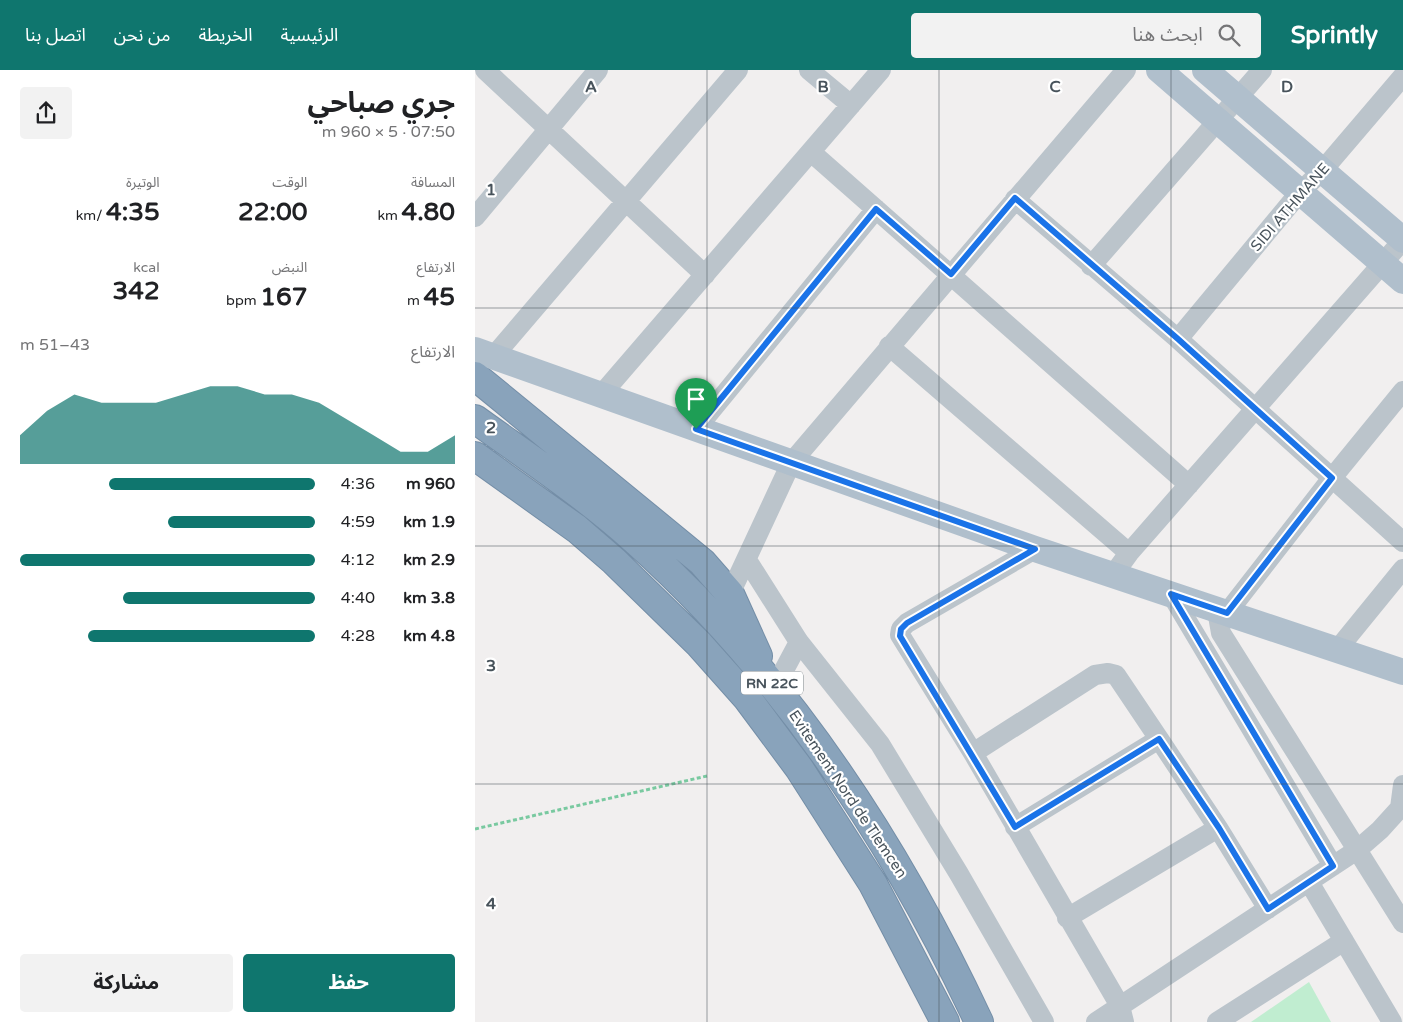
<!DOCTYPE html>
<html lang="ar">
<meta charset="utf-8">
<style>
body{margin:0;font-family:"Varela Round","Noto Sans Arabic",sans-serif;background:#f2f2f2;color:#202124;direction:rtl;height:100vh;display:flex;flex-direction:column;font-size:19px;white-space:nowrap}
*{box-sizing:border-box;margin:0}
p{font-size:16px;color:#757577}
.icon{flex:none;width:28px;height:28px;fill:none;stroke:currentColor;stroke-width:2;stroke-linecap:round;stroke-linejoin:round}
.map{position:relative;flex:1;overflow:hidden;direction:ltr}
.panel{display:flex;flex-direction:column;background:#fff;width:475px}
.panel>*{flex:none}
.pin{position:absolute;display:grid;place-items:center;width:42px;height:42px;color:#fff;margin:-51px -21px;border-radius:50% 50% 50% 0;rotate:-45deg;box-shadow:0 0 5px #0007}
.pin .icon{rotate:45deg}
.round{display:grid;place-items:center;flex:none;width:52px;height:52px;border-radius:5px;background:#f2f2f2}
.head{display:flex;align-items:center;justify-content:space-between;height:85px;padding:0 20px}
h1{font-size:28px;font-weight:700;line-height:38px}
.figures{display:grid;grid-template-columns:repeat(3,1fr);gap:8px;height:85px;padding:5px 20px}
.figures div{display:grid;align-content:center}
.figures b{font-size:25px;font-weight:700}
.figures small{font-size:14px;font-weight:400}
.figures p{font-size:14px}
.chart{height:140px;padding:10px 20px}
.chart p{display:flex;justify-content:space-between}
.chart svg{width:100%;height:90px;margin-top:5px;fill:#0f766e;opacity:.7}
.cta{display:flex;gap:10px;margin-top:auto;padding:10px 20px}
.cta a{flex:1;height:58px;border-radius:5px;background:#0f766e;color:#fff;font-size:20px;font-weight:700;line-height:58px;text-align:center}
.cta a+a{background:#f2f2f2;color:#202124}
ul{padding:0 20px;list-style:none;font-size:16px}
li{display:grid;grid-template-columns:80px 60px 1fr;align-items:center;height:38px}
li i{height:12px;border-radius:6px;background:#0f766e}
header{display:flex;align-items:center;gap:30px;box-sizing:border-box;height:70px;padding:0 25px;background:#0f766e;color:#fff}
header strong{font-size:24px}
nav{display:flex;gap:28px;margin-inline-start:auto;font-size:18px}
.search{width:350px;height:45px;background:#f2f2f2;display:flex;align-items:center;gap:12px;box-sizing:border-box;padding:0 18px;border-radius:5px;color:#757577;font-size:19px}
main{display:flex;flex:1;min-height:0}
.map>svg:first-child{display:block}
</style>
<header>
<strong>Sprintly</strong>
<div class="search"><svg class="icon" aria-label="search" viewBox="0 0 24 24"><circle cx="10" cy="10" r="6"/><path d="M15 15l6 6"/></svg>ابحث هنا</div>
<nav><a>الرئيسية</a><a>الخريطة</a><a>من نحن</a><a>اتصل بنا</a></nav>
</header>
<main>
<div class="map">
<svg width="928" height="952" viewBox="0 0 928 952">
<rect width="100%" height="100%" fill="#f1efef"/>
<path fill="#c0edd0" d="M834,912L856,952H776Z"/>
<g fill="none" stroke-linecap="round" stroke-linejoin="round">
<g stroke="#748ea7" stroke-width="30">
<path id="highway" d="M0,306L227,492L255,524L283,586
M0,349C54,388 110,425 160,470C308,602 420,772 504,952
M0,386L102,459L139,491L224,574L272,628L324,698L398,814L470,952"/>
</g>
<path stroke="#79c9a0" stroke-width="3" stroke-dasharray="4 2.5" stroke-linecap="butt" d="M0,759L232,706"/>
<path stroke="#bbc4cb" stroke-width="20" d="M10,0L230,205
M334,0L376,35
M336,82L714,415
M540,129L703,269L928,472
M0,147L123,0
M616,196L787,0
M703,269L825,122L847,101L928,6
M414,276L654,483
M18,287L263,0
M126,325L406,0
M221,359L401,139
M560,479L432,553L426,559L425,565L498,683L645,936L649,952
M272,490L324,572L405,674L484,804L569,952
M638,505L654,483L928,170
M255,524L316,393L651,0
M696,524L858,796
M742,540L746,563L928,853
M752,543L857,408L928,321
M862,580L928,499
M300,617L324,572
M684,669L743,758L793,839
M498,683L620,605L633,603L641,605L684,669L540,757
M834,812L917,952
M592,848L743,758
M621,952L882,780L905,760L925,738L928,715
M742,952L869,871"/>
<path stroke="#b0bfcc" stroke-width="26" d="M684,0L928,211
M730,0L928,170
M0,280L560,479L928,602"/>
<use href="#highway" stroke="#89a3bb" stroke-width="28"/>
</g>
<g fill="none" stroke-linecap="round" stroke-linejoin="round">
<g stroke="#fff" stroke-width="10">
<path id="route" d="M540,128L703,269L857,408L752,543L696,524L858,796L793,839L744,758L684,669L540,757L425,566L426,559L432,553L560,479L221,359L401,139L476,204Z"/>
</g>
<use href="#route" stroke="#1a73e8" stroke-width="6"/>
</g>
<path fill="none" stroke="#48535b" stroke-width="1" stroke-opacity="0.55" d="M232,0V952M464,0V952M696,0V952M0,238H928M0,476H928M0,714H928"/>
<g text-anchor="middle" stroke-width="4.5" stroke-linejoin="round" paint-order="stroke">
<rect fill="#fff" stroke="#7f878c" stroke-width="1" x="266" y="601.5" width="62" height="23" rx="4"/>
<g font-size="14" font-weight="bold" fill="#48535b">
<text x="297" y="618">RN 22C</text>
</g>
<g font-size="15" fill="#48535b" stroke="#fff">
<text transform="translate(815 137) rotate(-49)" y="5">SIDI ATHMANE</text>
<text transform="translate(373 724) rotate(56)" y="5">Evitement Nord de Tlemcen</text>
</g>
</g>
<g font-size="16" text-anchor="middle" font-weight="bold" fill="#48535b" stroke="#fff" stroke-width="4.5" stroke-linejoin="round" paint-order="stroke">
<text x="116" y="22">A</text>
<text x="348" y="22">B</text>
<text x="580" y="22">C</text>
<text x="812" y="22">D</text>
<text x="16" y="125">1</text>
<text x="16" y="363">2</text>
<text x="16" y="601">3</text>
<text x="16" y="839">4</text>
</g>
</svg>
<div class="pin" style="left:221px;top:359px;background:#1e9e55"><svg class="icon" aria-label="arrive" viewBox="0 0 24 24"><path d="M6 21V4h12l-3 4 3 4H6"/></svg></div>
</div>
<section class="panel">
<div class="head"><div><h1>جري صباحي</h1><p>07:50 · 5 × 960 m</p></div><a class="round"><svg class="icon" aria-label="share" viewBox="0 0 24 24"><path d="M12 15V3M7 8l5-5 5 5M5 13v7h14v-7"/></svg></a></div>
<div class="figures">
<div><p>المسافة</p><b>4.80<small> km</small></b></div>
<div><p>الوقت</p><b>22:00</b></div>
<div><p>الوتيرة</p><b>4:35<small> /km</small></b></div>
</div>
<div class="figures">
<div><p>الارتفاع</p><b>45<small> m</small></b></div>
<div><p>النبض</p><b>167<small> bpm</small></b></div>
<div><p>kcal</p><b>342</b></div>
</div>
<div class="chart"><p><span>الارتفاع</span>43–51 m</p>
<svg viewBox="0 0 160 44" preserveAspectRatio="none"><path d="M0 44V30L10 18L20 10L30 14L40 14L50 14L60 10L70 6L80 6L90 10L100 10L110 14L120 22L130 30L140 38L150 38L160 30V44z"/></svg>
</div>
<ul>
<li><b>960 m</b>4:36<i style="width:70%"></i></li>
<li><b>1.9 km</b>4:59<i style="width:50%"></i></li>
<li><b>2.9 km</b>4:12<i style="width:100%"></i></li>
<li><b>3.8 km</b>4:40<i style="width:65%"></i></li>
<li><b>4.8 km</b>4:28<i style="width:77%"></i></li>
</ul>
<div class="cta"><a>حفظ</a><a>مشاركة</a></div>
</section>
</main>
